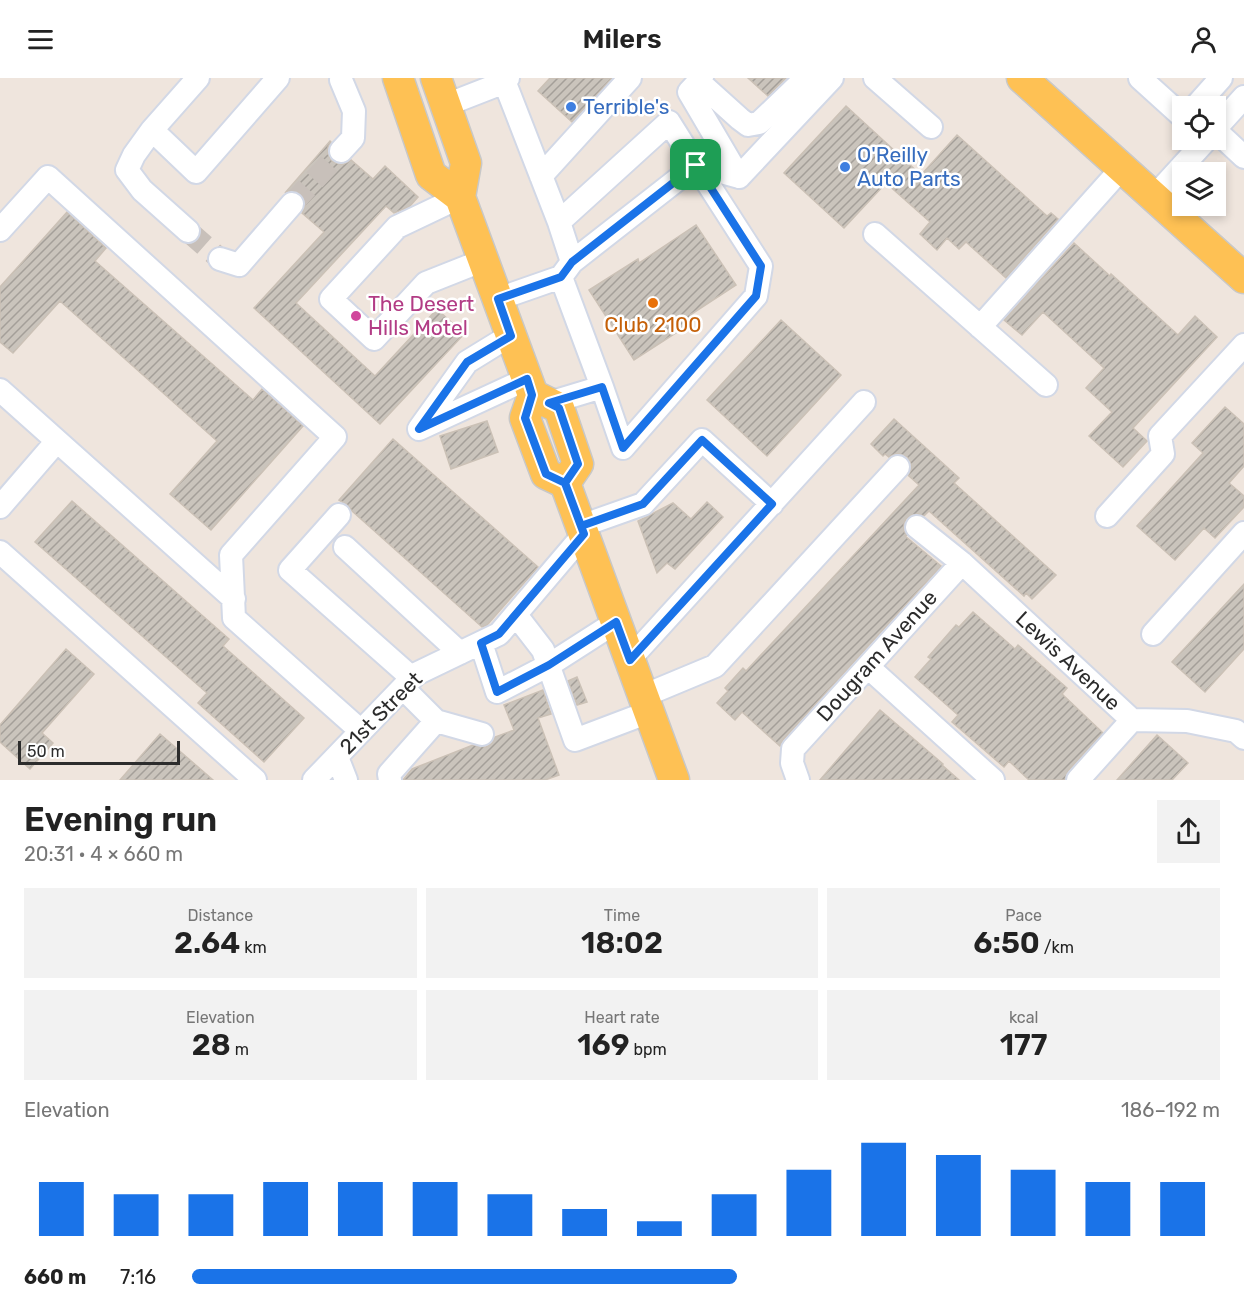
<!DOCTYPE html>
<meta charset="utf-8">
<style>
body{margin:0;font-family:Rubik,sans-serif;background:#f2f2f2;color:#222;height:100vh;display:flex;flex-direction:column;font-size:22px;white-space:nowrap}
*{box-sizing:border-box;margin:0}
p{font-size:20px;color:#767676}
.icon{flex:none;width:33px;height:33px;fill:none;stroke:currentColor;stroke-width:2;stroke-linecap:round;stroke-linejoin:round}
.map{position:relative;height:702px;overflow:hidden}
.details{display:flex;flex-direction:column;background:#fff;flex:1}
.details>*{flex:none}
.fabs{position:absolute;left:1172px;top:18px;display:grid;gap:12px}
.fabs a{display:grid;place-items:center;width:54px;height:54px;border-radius:0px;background:#fff;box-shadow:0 3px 9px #0003;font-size:30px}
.scale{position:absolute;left:18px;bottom:15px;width:162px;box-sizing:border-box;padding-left:6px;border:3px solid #2c2c2c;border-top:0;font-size:16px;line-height:21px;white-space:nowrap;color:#2c2c2c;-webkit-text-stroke:4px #fff;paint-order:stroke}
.pin{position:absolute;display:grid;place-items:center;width:51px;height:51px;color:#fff;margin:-26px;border-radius:12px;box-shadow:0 3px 9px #0006}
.round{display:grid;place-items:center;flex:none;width:63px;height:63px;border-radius:0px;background:#f2f2f2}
.overview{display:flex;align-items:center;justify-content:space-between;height:102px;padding:0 24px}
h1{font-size:33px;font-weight:600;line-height:45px}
.figures{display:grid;grid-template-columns:repeat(3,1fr);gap:9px;height:102px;padding:6px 24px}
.figures div{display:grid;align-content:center;border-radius:0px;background:#f2f2f2;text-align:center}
.figures b{font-size:30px;font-weight:600}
.figures small{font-size:16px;font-weight:400}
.figures p{font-size:16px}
.chart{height:168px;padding:12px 24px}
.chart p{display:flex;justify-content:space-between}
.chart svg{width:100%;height:108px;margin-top:6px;stroke:#1a73e8;stroke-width:6}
ul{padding:0 24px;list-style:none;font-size:20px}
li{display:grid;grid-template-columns:96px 72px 1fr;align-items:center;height:45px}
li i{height:15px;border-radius:8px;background:#1a73e8}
header{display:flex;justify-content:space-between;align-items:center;height:78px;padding:0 24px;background:#fff;font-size:27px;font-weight:600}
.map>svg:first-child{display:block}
</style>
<header><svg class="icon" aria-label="menu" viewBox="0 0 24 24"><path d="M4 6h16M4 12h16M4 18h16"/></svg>Milers<svg class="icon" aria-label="person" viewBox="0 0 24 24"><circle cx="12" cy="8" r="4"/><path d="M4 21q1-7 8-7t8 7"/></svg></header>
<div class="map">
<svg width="1244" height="702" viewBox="0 0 1244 702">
<defs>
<pattern id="building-hatch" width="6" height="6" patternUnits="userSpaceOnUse" patternTransform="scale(1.5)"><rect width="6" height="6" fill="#cac4bc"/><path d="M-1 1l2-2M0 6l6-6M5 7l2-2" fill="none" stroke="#a49f99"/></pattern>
</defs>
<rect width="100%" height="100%" fill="#efe5dd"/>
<path fill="url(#building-hatch)" stroke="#cbc1b6" stroke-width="1.5" d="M550,0H612L572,44L538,13Z
M748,0H786L768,18Z
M846,28L921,97L957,57L1047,138L1051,135L1058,141L1006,200L966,164L959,171L947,160L937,172L920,156L930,144L886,105L844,150L784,95Z
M330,63L331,64L328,69V76L332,83L339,86H344L351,82L373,101L385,88L418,119L409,129L394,135L386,128L296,225L375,298L437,231L464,256L380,346L254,230L324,154L302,135L305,128L304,121L301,116L294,113H288L285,115Z
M67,134L106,170L95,183L253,322L262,311L303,348L211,452L170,416L217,363L60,223L13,275L0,264V209Z
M696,147L736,207L690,237L696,242L634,282L589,212L638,181L639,185Z
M1074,165L1110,198L1111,196L1178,257L1195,238L1217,259L1133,350L1147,363L1123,389L1089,358L1112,334L1086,310L1104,290L1043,234L1022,257L1004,242Z
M781,242L841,297L767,378L707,322Z
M1225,329L1244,346V388L1229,405L1244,418V429L1215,460L1204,450L1175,482L1137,448L1203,375L1192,365Z
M894,341L959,400L954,405L1056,497L1032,521L1026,515L1024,518L929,433L924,438L918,436L912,437L906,441L904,446V453L907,457L905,458L941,488L783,662L780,668L742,634L735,642L717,625L728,613L725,610L743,590L746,593L919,407L908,397L911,392V386L907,379L900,376H895L889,379L885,376L883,378L871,366Z
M487,343L498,374L451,391L440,358Z
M393,361L538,489L487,547L482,549L352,433L347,427L339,422Z
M72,423L229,561L223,568L304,640L264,684L198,625L207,615L35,464Z
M707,424L723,439L675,491L667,485L657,495L638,443L673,425L691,441Z
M1244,506V571L1205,614L1172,584Z
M973,534L1015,571L1018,567L1067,610L1062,616L1103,655L1068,693L1065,702H1029L1009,683L1004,689L952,644L958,637L915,599L931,581L928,579L956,547L959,549Z
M66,571L94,596L42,655L53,665L30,691L0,664V647Z
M577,599L587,624L577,627L568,603Z
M543,612L551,636L538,640L559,697L545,702H403L412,691L473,667L486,669L492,665L495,659L514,652L504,627Z
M880,632L943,686L942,687L959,702H820Z
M160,656L213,702H120Z
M1157,657L1188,685L1172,702H1117Z"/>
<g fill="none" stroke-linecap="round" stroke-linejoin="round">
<path stroke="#c8c0ba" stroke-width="22" stroke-dasharray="22 11" stroke-linecap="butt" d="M292,126L341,73
M188,153L220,181"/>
<g stroke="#d2d8e6" stroke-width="26">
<path id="minor" d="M198,0L152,52L196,94L278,0
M503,0L559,144L572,184
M702,0L689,14L739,99
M875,0L931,49
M1140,0L1182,38
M699,4L740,41L748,47L759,45L806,0
M446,27L505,4L508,0
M1196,28L1221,0
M1215,51L1244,19
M152,52L134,77L127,92L142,112L188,153
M1215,52L1244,79
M341,73L353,60L354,33L341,2
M541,98L630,0
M460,119L397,149L331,221L374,261L426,205L484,182
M1154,119L1206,62
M559,144L669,44L696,87L739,99L832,0
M0,152L48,99L335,359L231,477L234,540L361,653
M875,156L1046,307
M220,181L239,187L292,126
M498,221L561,199
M980,249L1122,90
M511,257L467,284L419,351L527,301
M0,312L234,521
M549,325L602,309L623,370L756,218L761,188L696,87L572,184L561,199L602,309
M0,429L57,363
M339,437L290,492L412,600
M1107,438L1163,376L1160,358L1244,267
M581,448L643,426L702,362L772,426
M917,449L962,485L1132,642L1187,643L1236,653L1244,660
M345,469L460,575
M0,474L255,702
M516,537L543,572L575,662L649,634
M1153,556L1244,455
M481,565L497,614L549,587L616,544
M629,582L864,324
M868,589L993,702
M643,618L715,588L898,389
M436,643L482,656
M337,679L346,702
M314,702L416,596L499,556L584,456
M390,702L389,696L436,643L403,610
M798,702L792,685L793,671L962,485
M1078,702L1132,642"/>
</g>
<g stroke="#c8c8c8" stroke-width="33">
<path id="major" d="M398,0L431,97L460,119
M436,0L466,85L460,119L533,317L525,340L546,396L565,405L674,702
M1022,0L1244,200
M533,317L559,330L578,386L565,405"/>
</g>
<use href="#minor" stroke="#fff" stroke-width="22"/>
<use href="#major" stroke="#fec154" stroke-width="30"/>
</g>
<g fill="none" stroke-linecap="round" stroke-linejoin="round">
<g stroke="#fff" stroke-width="12">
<path id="route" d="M696,87L572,184L561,199L498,221L511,258L467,284L419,351L527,301L532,317L525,340L546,396L565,405L584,456L499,556L481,565L497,614L549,587L616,544L630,582L772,426L702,362L643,426L581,448L565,405L578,386L559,330L549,325L602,309L623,370L756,218L761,188L696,87"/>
</g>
<use href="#route" stroke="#1a73e8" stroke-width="8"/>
</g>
<g fill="#3f7fe0" stroke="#fff" stroke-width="2">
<circle cx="571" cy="29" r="6"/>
<circle cx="845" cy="89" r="6"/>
</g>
<circle fill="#e8710a" stroke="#fff" stroke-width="2" cx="653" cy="225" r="6"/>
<circle fill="#d1479c" stroke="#fff" stroke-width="2" cx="356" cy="238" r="6"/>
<g text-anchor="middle" stroke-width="5" stroke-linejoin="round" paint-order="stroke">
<g font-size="21" fill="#366cbe" stroke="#fff" text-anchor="start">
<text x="583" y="36">Terrible's</text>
<text x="857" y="84">O'Reilly<tspan x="857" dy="24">Auto Parts</tspan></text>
</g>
<g font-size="21" fill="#b23c85" stroke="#fff" text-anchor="start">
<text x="368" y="233">The Desert<tspan x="368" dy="24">Hills Motel</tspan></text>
</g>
<g font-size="21" fill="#c56008" stroke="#fff">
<text x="653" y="254">Club 2100</text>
</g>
<g font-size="21" fill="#2c2c2c" stroke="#fff">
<text transform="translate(877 578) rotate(-48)" y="7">Dougram Avenue</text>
<text transform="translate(1068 583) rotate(43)" y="7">Lewis Avenue</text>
<text transform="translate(381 635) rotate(-45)" y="7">21st Street</text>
</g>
</g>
</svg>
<div class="fabs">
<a><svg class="icon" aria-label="locate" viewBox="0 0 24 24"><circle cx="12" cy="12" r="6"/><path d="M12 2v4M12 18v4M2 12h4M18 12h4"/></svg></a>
<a><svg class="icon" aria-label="layers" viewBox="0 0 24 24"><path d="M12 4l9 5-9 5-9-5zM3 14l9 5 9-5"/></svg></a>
</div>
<div class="scale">50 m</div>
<div class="pin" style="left:696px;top:87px;background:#1e9e55"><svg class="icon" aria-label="arrive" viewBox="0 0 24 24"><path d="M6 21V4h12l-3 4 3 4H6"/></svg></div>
</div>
<section class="details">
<div class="overview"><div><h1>Evening run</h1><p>20:31 · 4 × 660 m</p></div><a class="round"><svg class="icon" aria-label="share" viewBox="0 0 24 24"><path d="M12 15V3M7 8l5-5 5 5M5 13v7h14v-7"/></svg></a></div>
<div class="figures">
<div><p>Distance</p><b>2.64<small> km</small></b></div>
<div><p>Time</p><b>18:02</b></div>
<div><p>Pace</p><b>6:50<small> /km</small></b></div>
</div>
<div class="figures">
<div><p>Elevation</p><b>28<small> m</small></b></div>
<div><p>Heart rate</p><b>169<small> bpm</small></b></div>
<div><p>kcal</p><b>177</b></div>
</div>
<div class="chart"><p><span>Elevation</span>186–192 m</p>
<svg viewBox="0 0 160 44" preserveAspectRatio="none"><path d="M5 44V22M15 44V27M25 44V27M35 44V22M45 44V22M55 44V22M65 44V27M75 44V33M85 44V38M95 44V27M105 44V17M115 44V6M125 44V11M135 44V17M145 44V22M155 44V22"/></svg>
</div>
<ul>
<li><b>660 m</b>7:16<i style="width:53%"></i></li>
</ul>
</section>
